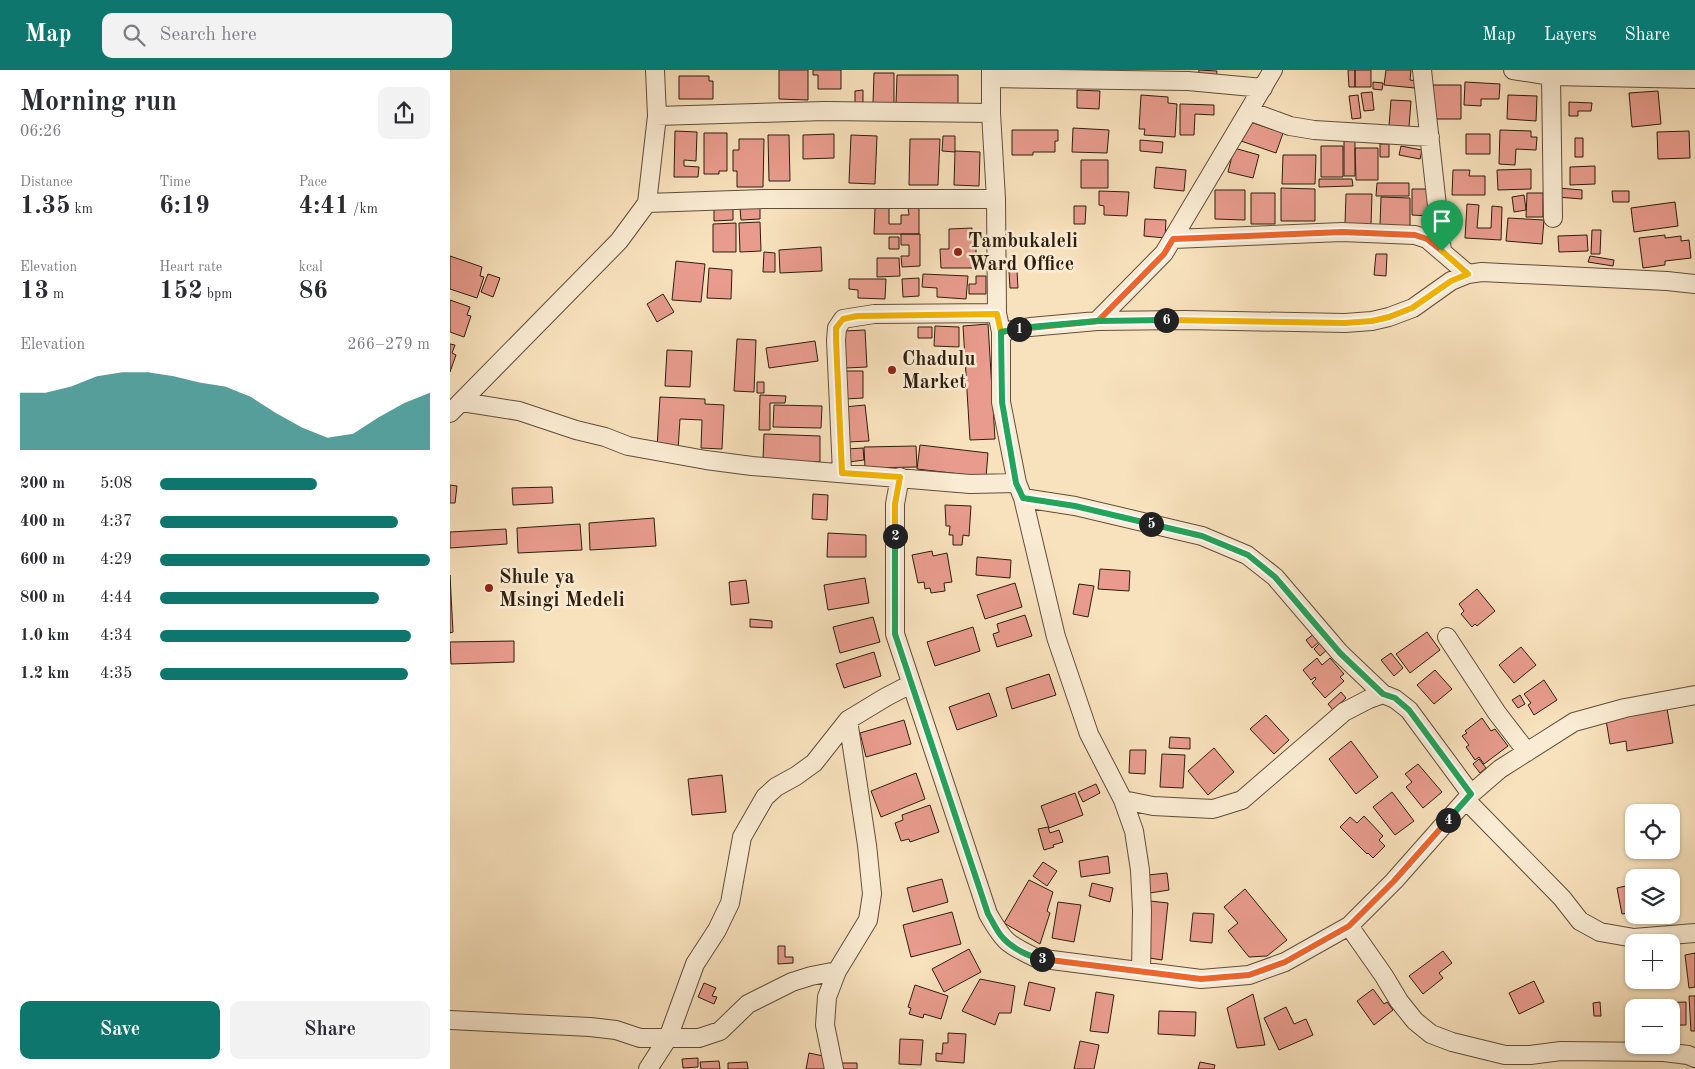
<!DOCTYPE html>
<meta charset="utf-8">
<style>
body{margin:0;font-family:"Old Standard TT",serif;background:#f2f2f3;color:#2b2b33;height:100vh;display:flex;flex-direction:column;font-size:19px;white-space:nowrap}
*{box-sizing:border-box;margin:0}
p{font-size:16px;color:#7c7c81}
.icon{flex:none;width:28px;height:28px;fill:none;stroke:currentColor;stroke-width:2;stroke-linecap:round;stroke-linejoin:round}
.map{position:relative;flex:1;overflow:hidden}
.side{display:flex;flex-direction:column;background:#fff;width:450px}
.side>*{flex:none}
.controls{position:absolute;left:1175px;top:734px;display:grid;gap:10px}
.controls a{display:grid;place-items:center;width:55px;height:55px;border-radius:10px;background:#fff;box-shadow:0 1px 4px #0004;font-size:25px}
.pin{position:absolute;display:grid;place-items:center;width:42px;height:42px;color:#fff;margin:-51px -21px;border-radius:50% 50% 50% 0;rotate:-45deg;box-shadow:0 0 5px #0007}
.pin .icon{rotate:45deg}
.km{position:absolute;width:25px;height:25px;margin:-12px;border-radius:50%;background:#222;color:#fff;font-size:14px;line-height:25px;text-align:center}
.round{display:grid;place-items:center;flex:none;width:52px;height:52px;border-radius:10px;background:#f2f2f3}
.headline{display:flex;align-items:center;justify-content:space-between;height:85px;padding:0 20px}
h1{font-size:28px;font-weight:700;line-height:38px}
.metrics{display:grid;grid-template-columns:repeat(3,1fr);gap:8px;height:85px;padding:5px 20px}
.metrics div{display:grid;align-content:center}
.metrics b{font-size:25px;font-weight:700}
.metrics small{font-size:14px;font-weight:400}
.metrics p{font-size:14px}
.chart{height:140px;padding:10px 20px}
.chart p{display:flex;justify-content:space-between}
.chart svg{width:100%;height:90px;margin-top:5px;fill:#0f766e;opacity:.7}
.action{display:flex;gap:10px;margin-top:auto;padding:10px 20px}
.action a{flex:1;height:58px;border-radius:10px;background:#0f766e;color:#fff;font-size:20px;font-weight:700;line-height:58px;text-align:center}
.action a+a{background:#f2f2f3;color:#2b2b33}
ul{padding:0 20px;list-style:none;font-size:16px}
li{display:grid;grid-template-columns:80px 60px 1fr;align-items:center;height:38px}
li i{height:12px;border-radius:6px;background:#0f766e}
header{display:flex;align-items:center;gap:30px;box-sizing:border-box;height:70px;padding:0 25px;background:#0f766e;color:#fff}
header strong{font-size:24px}
nav{display:flex;gap:28px;margin-inline-start:auto;font-size:18px}
.search{width:350px;height:45px;background:#f2f2f3;display:flex;align-items:center;gap:12px;box-sizing:border-box;padding:0 18px;border-radius:10px;color:#7c7c81;font-size:19px}
main{display:flex;flex:1;min-height:0}
.map>svg:first-child{display:block}
</style>
<header>
<strong>Map</strong>
<div class="search"><svg class="icon" aria-label="search" viewBox="0 0 24 24"><circle cx="10" cy="10" r="6"/><path d="M15 15l6 6"/></svg>Search here</div>
<nav><a>Map</a><a>Layers</a><a>Share</a></nav>
</header>
<main>
<section class="side">
<div class="headline"><div><h1>Morning run</h1><p>06:26</p></div><a class="round"><svg class="icon" aria-label="share" viewBox="0 0 24 24"><path d="M12 15V3M7 8l5-5 5 5M5 13v7h14v-7"/></svg></a></div>
<div class="metrics">
<div><p>Distance</p><b>1.35<small> km</small></b></div>
<div><p>Time</p><b>6:19</b></div>
<div><p>Pace</p><b>4:41<small> /km</small></b></div>
</div>
<div class="metrics">
<div><p>Elevation</p><b>13<small> m</small></b></div>
<div><p>Heart rate</p><b>152<small> bpm</small></b></div>
<div><p>kcal</p><b>86</b></div>
</div>
<div class="chart"><p><span>Elevation</span>266–279 m</p>
<svg viewBox="0 0 160 44" preserveAspectRatio="none"><path d="M0 44V16L10 16L20 13L30 8L40 6L50 6L60 8L70 11L80 13L90 18L100 26L110 33L120 38L130 36L140 28L150 21L160 16V44z"/></svg>
</div>
<ul>
<li><b>200 m</b>5:08<i style="width:58%"></i></li>
<li><b>400 m</b>4:37<i style="width:88%"></i></li>
<li><b>600 m</b>4:29<i style="width:100%"></i></li>
<li><b>800 m</b>4:44<i style="width:81%"></i></li>
<li><b>1.0 km</b>4:34<i style="width:93%"></i></li>
<li><b>1.2 km</b>4:35<i style="width:92%"></i></li>
</ul>
<div class="action"><a>Save</a><a>Share</a></div>
</section>
<div class="map">
<svg width="1245" height="999" viewBox="0 0 1245 999">
<rect width="100%" height="100%" fill="#f8e2bd"/>
<filter id="stains"><feTurbulence type="fractalNoise" baseFrequency=".004" numOctaves="4"/><feColorMatrix values="0 0 0 0 .2 0 0 0 0 .09 0 0 0 0 .02 0 0 0 .5 -.17"/></filter>
<radialGradient id="worn" r=".72"><stop offset=".6" stop-color="#630" stop-opacity="0"/><stop offset="1" stop-color="#630" stop-opacity=".3"/></radialGradient>
<path fill="#e99c8e" stroke="#2d1d0e" d="M329,0H358V30L329,29Z
M363,0H391V19H368V5H363Z
M749,0L767,1L766,10L748,8Z
M898,0H905V17H899Z
M905,0H921V17H905Z
M936,0H961L960,10L966,11L965,18L934,15Z
M424,3H444V34L423,33Z
M447,5H508V34H446Z
M229,6H259V11H263V29H229Z
M923,12L933,13L932,20L923,19Z
M1015,12L1050,14L1049,29H1031V36L1014,35Z
M983,15H1011V49H983Z
M413,20V36H405V21Z
M627,20L650,21L649,39L627,38Z
M1208,21L1211,54L1182,57L1179,23Z
M922,22L924,40L914,41L911,23Z
M691,25L718,27V33L727,34L725,67L694,65L695,59H689Z
M908,25L911,48L902,49L899,26Z
M1058,25L1087,26L1086,51L1057,49Z
M941,30L961,31L959,57L939,56Z
M1119,32L1142,33L1141,41H1128V46H1119Z
M730,34L764,35V45L745,44L744,65H730Z
M797,51L833,63L826,83L791,71Z
M623,58L659,60L657,83L622,82Z
M562,60H608V71H605V82H583V85H562Z
M1050,60L1081,61V67H1087L1086,80L1066,79L1065,95L1049,94Z
M225,61L247,62L246,91L234,90V96L249,97L248,107H224Z
M1239,61L1240,88L1208,89L1207,62Z
M254,63H277V101H269V104H254Z
M384,64V88L353,89V65Z
M1016,64H1040V84H1016Z
M318,65H339L340,111H319Z
M401,65L427,66L425,114L399,113Z
M493,66H505V82L492,81Z
M1125,68H1133V87H1125Z
M289,69H314L313,117H287V101H283V80H289Z
M460,69H490L488,115H459Z
M690,70L713,72L712,83L690,81Z
M894,71H905V106H894Z
M930,74H939V87H930Z
M871,76H893V107H871Z
M951,76L972,80L970,89L949,85Z
M784,78L809,85L803,108L778,102Z
M905,78H928V110H906Z
M505,81L530,82L529,116L504,115Z
M833,85H866L865,114H832Z
M631,90H658V118H631Z
M1145,96V114L1120,115V97Z
M706,97L736,100L734,121L704,118Z
M1081,99V119L1048,120L1047,100Z
M1003,100H1020L1019,106H1035V125H1002Z
M869,109H902L903,116L869,117Z
M927,113H959V126H926Z
M831,118L865,119V151H831Z
M1108,118L1132,120V129L1107,127Z
M962,119H980L979,146L962,145Z
M765,120H795V150L765,149Z
M649,121L679,122L677,146L654,145V136L649,135Z
M1162,121H1179V132H1163Z
M801,123H825V154H801Z
M1077,123H1093V147H1076Z
M896,124H922L921,155L895,154Z
M1074,125L1076,140L1064,142L1062,127Z
M931,127L960,128V156H930Z
M1225,132L1228,156L1184,162L1181,138Z
M1017,134L1029,135L1027,158H1041L1042,136L1052,137L1051,170L1015,168Z
M624,136H636L635,154H624Z
M310,137V149L291,150L290,138Z
M458,137H469V164H424L425,138H439V154H451V145H459Z
M264,139H283V150L264,151Z
M1058,148L1094,150L1092,174L1056,171Z
M695,149L716,150L715,168L694,166Z
M310,152L311,181L290,182L289,153Z
M286,153V182H263V154Z
M522,158V173H526V198H491L490,179H499V159Z
M1142,160H1151L1150,184H1141Z
M451,164H470V196L452,197L451,186H459V175H451Z
M1137,165L1138,181L1109,182L1108,166Z
M1215,165V168L1231,166V171L1239,170L1241,188L1215,191V195L1193,198L1189,168Z
M439,167H449V179H439Z
M371,177L372,201L330,203L329,180Z
M314,182L325,183V202H313Z
M926,184H937L936,206L924,205Z
M0,186L32,197L30,206L34,207L27,228L0,219Z
M1140,186L1164,190L1163,196L1138,192Z
M427,188H449L450,206L427,207Z
M226,191L255,194L251,232L222,230Z
M259,198L282,200L281,229L257,228Z
M559,201H567L568,218H560Z
M38,204L50,208L43,227L31,222Z
M473,204L518,206L516,229L487,227V218L472,217Z
M526,206H536V224H519V214H526Z
M469,208V226L453,227L452,209Z
M399,209H436L435,229L408,228V220L399,219Z
M213,224L224,242L207,252L197,234Z
M0,230L20,237L17,245L21,246L14,267L0,262Z
M538,254L545,369L520,370L513,256Z
M485,256L509,257V277L484,276Z
M468,257H482V268H468Z
M415,260L417,297L396,298L394,261Z
M287,269L306,270L304,322L284,321Z
M365,271L368,291L319,298L316,278Z
M0,274L5,275L2,283L6,285L0,302Z
M217,280L242,281L240,317L215,316Z
M395,301H413V328L395,329Z
M307,312H314V323H307Z
M310,325L336,326L335,333H320V360H309Z
M210,327L255,329V334L274,335L272,379L251,378L252,350L230,349L228,380L207,378Z
M324,335L372,336L371,358L323,357Z
M415,335L419,371L397,372L394,337Z
M314,364L370,366V392L313,390Z
M470,375L538,383L536,407L467,399Z
M466,376L467,397L415,398L414,377Z
M413,378L414,390L399,392L397,379Z
M0,415L7,416L5,433H0Z
M102,417L103,433L63,435L62,418Z
M363,424L378,425L377,450L362,449Z
M495,435L521,436L519,466L513,465L512,475H503V465H499L500,456H496Z
M204,448L206,476L140,480L139,453Z
M130,454L132,480L68,483L67,458Z
M56,459L57,474L0,478V462Z
M378,463L416,465V487H377Z
M482,481L483,486L497,483L502,512L494,513L495,521L481,523L480,518L475,519L474,512L468,513L462,485Z
M527,487L561,490L560,508L526,505Z
M650,499L680,501L679,521L648,519Z
M0,505L3,562L0,563Z
M415,508L419,533L378,540L374,515Z
M296,510L299,533L281,535L279,512Z
M565,513L572,537L535,549L527,525Z
M629,514L644,516L638,547L623,544Z
M1027,519L1045,541L1027,556L1025,554L1022,557L1011,544L1014,541L1009,534Z
M575,545L582,566L547,577L543,564L549,562L547,554Z
M423,547L430,572L390,583L383,557Z
M300,549L322,551V558L300,557Z
M523,557L530,581L485,596L477,572Z
M977,562L990,580L960,603L946,584Z
M864,564L870,571L862,578L856,570Z
M64,571V592L1,594L0,572Z
M872,571L879,578L870,586L864,579Z
M1071,577L1086,595L1064,613L1049,595Z
M424,582L431,606L394,618L386,594Z
M941,583L953,598L944,606L931,590Z
M867,588L872,595L880,588L894,604L890,607L894,611L875,628L862,613L866,609L865,607L861,610L853,600Z
M985,600L1002,619L984,634L967,615Z
M599,604L606,625L562,639L556,618Z
M1094,610L1107,630L1084,645L1078,635L1081,633L1074,624Z
M891,622L896,628L883,640L878,634Z
M539,623L547,646L507,660L499,637Z
M1070,625L1075,634L1068,638L1062,630Z
M1217,639L1223,673L1177,681L1176,671L1160,674L1156,650Z
M816,645L839,670L824,684L800,659Z
M1032,648L1041,661L1045,659L1058,676L1034,694L1029,687L1025,690L1016,677L1019,675L1012,666L1017,663L1015,661Z
M454,650L461,674L416,687L410,663Z
M720,667L740,668V679L719,678Z
M901,671L928,707L906,724L879,689Z
M764,678L784,702L758,725L738,701Z
M680,680H696L695,704L679,703Z
M712,684L735,685L733,718L710,717Z
M1029,689L1036,698L1030,703L1023,694Z
M968,694L992,722L973,738L956,717L962,712L955,704Z
M466,703L475,729L431,747L421,721Z
M272,705L276,742L242,745L238,709Z
M646,714L650,723L633,732L628,722Z
M942,722L964,751L945,765L923,737Z
M625,723L633,745L599,758L591,736Z
M480,735L489,762L460,772L459,769L451,771L445,753L453,750L452,745Z
M914,746L933,766L929,770L935,776L923,788L918,783L917,784L890,757L900,747L907,753Z
M598,757L600,763L609,760L613,772L603,775L604,777L594,780L588,759Z
M658,786L660,803L631,807L629,791Z
M593,792L607,801L597,816L583,806Z
M717,803L719,820L700,823L698,805Z
M492,809L498,832L463,842L457,818Z
M579,810L603,822L597,841L600,843L590,874L554,853Z
M1221,812H1223L1227,835L1221,837Z
M642,813L663,818L660,832L639,826Z
M1184,814V842L1172,844L1167,818Z
M795,819L837,870L817,886L799,887L778,861L788,853L774,837Z
M700,831L718,833L712,890L693,887Z
M608,832L631,835L624,872L602,868Z
M502,842L511,874L461,887L453,855Z
M743,843L764,844L762,873L740,871Z
M328,876H335V887H343V893L328,894Z
M519,879L531,902L494,922L482,899Z
M993,881L1002,893L989,903L993,908L973,924L959,906Z
M1245,883V917L1239,918L1235,885Z
M530,909L565,916L561,943H549L545,955L512,941Z
M1084,911L1094,932L1069,944L1059,923Z
M579,912L605,918L600,941L574,935Z
M254,913L266,918L262,926L267,927L264,934L248,927Z
M465,915L498,926L491,949L474,944L473,948L459,944L461,938L458,937Z
M923,919L934,934L937,932L943,940L924,955L907,931Z
M646,922L664,925L658,963L640,961Z
M803,924L815,975L787,978L777,938Z
M1239,926H1245V961H1241Z
M1150,932L1151,946H1144L1143,933Z
M1236,932V955H1221V938H1202V933Z
M1179,934H1188V938H1184V947H1179Z
M836,937L844,954L856,949L863,965L829,980L814,948Z
M709,941L746,942L745,966L708,964Z
M498,963L516,964L514,993L486,991V983L492,984L493,973H498Z
M450,969L473,970L471,995L449,994Z
M630,971L649,975L644,999H624Z
M359,983L378,987L376,999H356Z
M248,988V997L233,998L232,989Z
M269,991L270,999H251L250,992Z
M297,992L298,999H278V993Z
M750,992L765,995L764,999H748Z
M391,993H407V999H390Z"/>
<g fill="none" stroke-linecap="round" stroke-linejoin="round">
<g stroke="#604e3a" stroke-width="20">
<path id="street" d="M541,0V43L546,129L547,243L551,262V332L567,413L573,428L606,567L639,664L673,730L684,761L690,800L692,840L691,901
M972,0L992,181
M1063,0L1101,6L1245,9
M1101,6L1103,148
M541,8L738,11L813,18
M799,41L840,56L864,60L980,67
M207,46L375,41L541,43
M197,133L314,129H546
M723,169L892,162L965,165L977,169L1018,204
M647,251L714,183L823,0
M551,262L580,257L647,251L735,250L895,253L922,251L939,247L963,238L1001,211L1018,204L1032,202L1217,211L1245,214
M12,332L69,341L126,360L155,367L178,376L256,390L302,396L520,414L567,413
M0,343L169,171L197,133L207,46L205,0
M392,403L386,270L387,258L393,249L424,244L547,243
M450,407L445,434V564L538,844C554,872 557,874 586,888L751,909L799,905L835,892L899,856L944,811L1021,724L1050,699L1124,652L1175,638L1245,625
M573,428L625,436L752,466L797,485L825,507L890,583L933,624
M997,567L1047,643L1077,682
M673,730L703,736L763,739L792,730L894,642L919,629L933,624L945,629L959,640L1021,724
M1016,730L1112,828L1130,851L1150,862L1184,868L1245,863
M899,856L934,906L949,931L965,951L981,964L1002,972L1055,985H1080L1111,981L1214,982L1238,985L1245,988
M0,950L140,957L166,960L190,968H249L270,961L298,934L342,912L361,906L387,901
M198,999L218,968L245,894L267,860L280,833L292,767L315,727L326,717L346,706L364,693L398,650L436,627L461,614
M384,999L375,955L377,927L387,901L418,850L422,824L417,775L398,650"/>
</g>
<use href="#street" stroke="#faecd4" stroke-width="18"/>
</g>
<g fill="none" stroke-linecap="round" stroke-linejoin="round">
<g stroke="#fff" stroke-width="10">
<path id="split-1" d="M569,259L648,251L714,184L723,169L892,162L965,165L977,169L992,181"/>
</g>
<g stroke="#fff" stroke-width="10">
<path id="split-2" d="M445,466V434L450,407L392,403L386,270V258L393,249L407,246L547,244L551,262L569,259"/>
</g>
<g stroke="#fff" stroke-width="10">
<path id="split-3" d="M445,466V564L538,844C543,852 547,862 553,868C562,878 579,887 592,889"/>
</g>
<g stroke="#fff" stroke-width="10">
<path id="split-4" d="M592,889L751,909L799,905L835,892L899,856L944,811L998,750"/>
</g>
<g stroke="#fff" stroke-width="10">
<path id="split-5" d="M701,454L752,466L798,485L825,507L890,583L933,624L945,628L959,640L1021,724L998,750"/>
</g>
<g stroke="#fff" stroke-width="10">
<path id="split-6" d="M701,454L625,436L573,428L566,413L552,332L551,262L580,257L648,251L716,250"/>
</g>
<g stroke="#fff" stroke-width="10">
<path id="split-7" d="M716,250L894,253L922,251L939,247L962,238L1001,211L1018,204L992,181"/>
</g>
<use href="#split-1" stroke="#f0652b" stroke-width="6"/>
<use href="#split-2" stroke="#f5b400" stroke-width="6"/>
<use href="#split-3" stroke="#22a559" stroke-width="6"/>
<use href="#split-4" stroke="#f0652b" stroke-width="6"/>
<use href="#split-5" stroke="#22a559" stroke-width="6"/>
<use href="#split-6" stroke="#22a559" stroke-width="6"/>
<use href="#split-7" stroke="#f5b400" stroke-width="6"/>
</g>
<g fill="#8f2418" stroke="#faecd4" stroke-width="2">
<circle cx="508" cy="182" r="5"/>
<circle cx="442" cy="300" r="5"/>
<circle cx="39" cy="518" r="5"/>
</g>
<g text-anchor="middle" stroke-width="5" stroke-linejoin="round" paint-order="stroke">
<g font-size="20" font-weight="bold" fill="#2d1d0e" stroke="#faecd4" text-anchor="start">
<text x="518" y="177">Tambukaleli<tspan x="518" dy="23">Ward Office</tspan></text>
<text x="452" y="295">Chadulu<tspan x="452" dy="23">Market</tspan></text>
<text x="49" y="513">Shule ya<tspan x="49" dy="23">Msingi Medeli</tspan></text>
</g>
</g>
<rect width="100%" height="100%" filter="url(#stains)"/>
<rect width="100%" height="100%" fill="url(#worn)"/>
</svg>
<div class="controls">
<a><svg class="icon" aria-label="locate" viewBox="0 0 24 24"><circle cx="12" cy="12" r="6"/><path d="M12 2v4M12 18v4M2 12h4M18 12h4"/></svg></a>
<a><svg class="icon" aria-label="layers" viewBox="0 0 24 24"><path d="M12 4l9 5-9 5-9-5zM3 14l9 5 9-5"/></svg></a>
<a>+</a>
<a>−</a>
</div>
<div class="pin" style="left:992px;top:181px;background:#1e9e55"><svg class="icon" aria-label="arrive" viewBox="0 0 24 24"><path d="M6 21V4h12l-3 4 3 4H6"/></svg></div>
<b class="km" style="left:569px;top:259px">1</b>
<b class="km" style="left:445px;top:466px">2</b>
<b class="km" style="left:592px;top:889px">3</b>
<b class="km" style="left:998px;top:750px">4</b>
<b class="km" style="left:701px;top:454px">5</b>
<b class="km" style="left:716px;top:250px">6</b>
</div>
</main>
